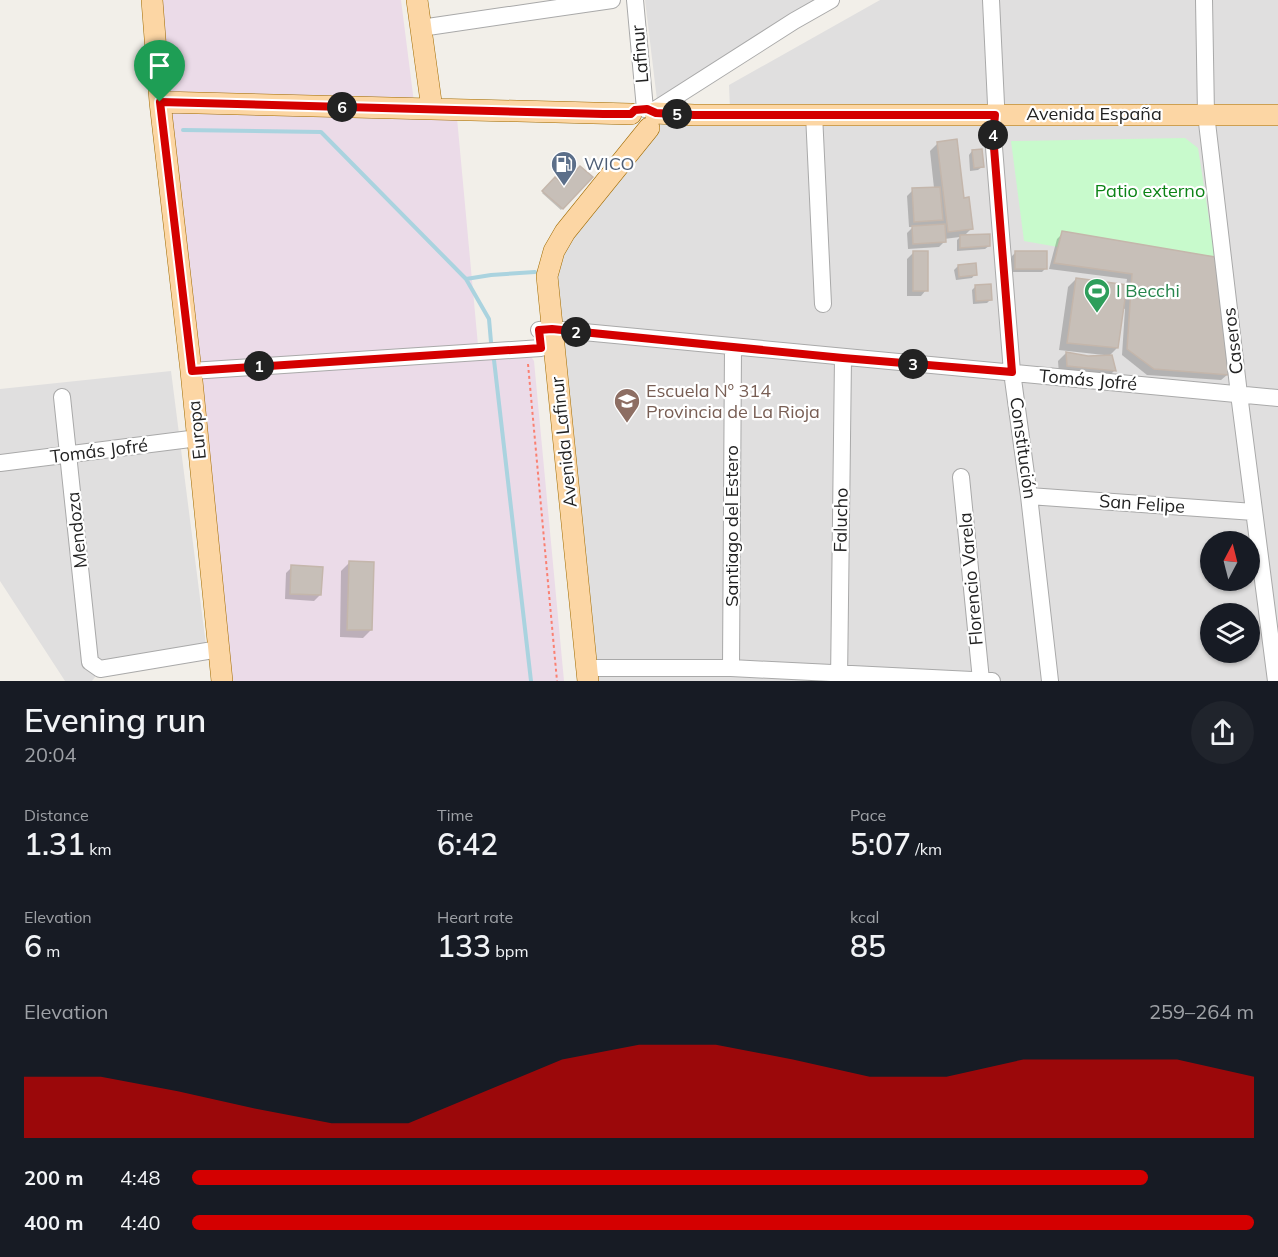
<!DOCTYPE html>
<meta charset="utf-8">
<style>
body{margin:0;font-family:Mulish,sans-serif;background:#20242c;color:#f1f3f6;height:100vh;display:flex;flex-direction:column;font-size:22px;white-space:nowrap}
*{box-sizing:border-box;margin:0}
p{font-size:20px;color:#9ea1a6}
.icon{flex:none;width:33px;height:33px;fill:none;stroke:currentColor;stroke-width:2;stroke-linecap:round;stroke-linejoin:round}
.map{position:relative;height:681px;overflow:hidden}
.sheet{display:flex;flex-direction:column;background:#171b24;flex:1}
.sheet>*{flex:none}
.needle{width:39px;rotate:7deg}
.fabs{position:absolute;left:1200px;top:531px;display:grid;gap:12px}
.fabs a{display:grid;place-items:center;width:60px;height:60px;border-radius:50%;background:#171b24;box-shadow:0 2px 4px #0004;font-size:30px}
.pin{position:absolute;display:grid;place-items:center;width:51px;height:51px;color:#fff;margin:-62px -26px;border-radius:50% 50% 50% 0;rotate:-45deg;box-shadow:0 0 6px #0007}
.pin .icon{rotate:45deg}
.km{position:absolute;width:30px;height:30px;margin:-15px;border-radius:50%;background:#222;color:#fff;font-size:16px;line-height:30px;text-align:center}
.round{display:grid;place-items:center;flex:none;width:63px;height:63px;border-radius:32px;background:#20242c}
.head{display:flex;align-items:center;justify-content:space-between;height:102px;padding:0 24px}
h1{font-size:33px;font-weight:600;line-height:45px}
.metrics{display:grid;grid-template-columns:repeat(3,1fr);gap:9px;height:102px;padding:6px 24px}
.metrics div{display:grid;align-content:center}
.metrics b{font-size:30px;font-weight:600}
.metrics small{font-size:16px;font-weight:400}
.metrics p{font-size:16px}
.chart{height:168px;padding:12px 24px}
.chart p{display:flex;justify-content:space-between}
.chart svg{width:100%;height:108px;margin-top:6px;fill:#d40000;opacity:.7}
ul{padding:0 24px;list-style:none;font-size:20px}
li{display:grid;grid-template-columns:96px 72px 1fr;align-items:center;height:45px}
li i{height:15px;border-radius:8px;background:#d40000}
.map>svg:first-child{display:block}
</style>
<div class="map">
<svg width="1278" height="681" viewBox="0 0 1278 681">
<rect width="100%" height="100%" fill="#f2efe9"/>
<path fill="#e0dfdf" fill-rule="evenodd" d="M645,0H816L657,100Z
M880,0H1278V681H587L543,261L650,109L730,110L729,85ZM1210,542H1250V580H1210ZM1210,614H1250V652H1210Z
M171,371L206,645L107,661L92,681H65L0,581V389Z"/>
<path fill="#ebdbe8" d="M158,0H401L416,118H457L479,356L530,355L534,361L564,681H231Z"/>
<path fill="#c8facc" d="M1185,138L1198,148L1215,257L1063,231L1058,247L1024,241L1011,141Z"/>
<path fill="#0003" d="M938,143L963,200L971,229L963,237L989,246L985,249L957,251V240L960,237L944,239L945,241L939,247L908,249L907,233L913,227H909L907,196L913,190L934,188L930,151Z
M972,151L982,167L978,170L970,171L969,155Z
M591,177L561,210L542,193L555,179L563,186Z
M1063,233L1214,258L1227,375L1221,380L1147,375L1122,355L1125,309L1122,308L1117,348L1110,355L1115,370L1107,378L1059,374L1058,361L1066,353L1088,358L1104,357V355L1059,350L1068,287L1076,279L1126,286L1127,279L1049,269L1057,239Z
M1016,252L1046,268L1042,272H1012V256Z
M913,253L926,290L921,296H907V259Z
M958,266L975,274L972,278L956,280L954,270Z
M976,286L990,300L987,303L973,304L972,290Z
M349,563L371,630L363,638L340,637L341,571Z
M292,567L320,595L314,601L285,599L286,573Z"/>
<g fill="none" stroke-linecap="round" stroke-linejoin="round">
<path stroke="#aad3df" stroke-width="4" d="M183,130L321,132L466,279L489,319L491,342
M466,279L491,275L535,272
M494,360L531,681"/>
</g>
<path fill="#c7bfb8" stroke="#c4b6ab" stroke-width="1.5" d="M957,139L964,198L969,197L973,229L948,232L937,142Z
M982,149L984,167L974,168L972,150Z
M580,166L593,177L563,209L542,191L555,177L563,184Z
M940,187L943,220L914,222L912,188Z
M945,224L946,242L913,244L912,226Z
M1062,231L1215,257L1229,375L1154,369L1127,349L1132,274L1054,263Z
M990,234V246L960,248V235Z
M913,251H928V291H913Z
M1015,251H1047V269H1015Z
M976,263L977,275L959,277L958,265Z
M1076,278L1127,285L1118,348L1067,343Z
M991,284L992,300L976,301L975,285Z
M1066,352L1088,356L1112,355L1116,371L1067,366Z
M349,561L374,562L372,630H347Z
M291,565L323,567L321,595L290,594Z"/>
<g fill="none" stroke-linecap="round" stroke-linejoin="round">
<g stroke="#a9a9a9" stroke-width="18">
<path id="minor" d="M635,0L645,109
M991,0L996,104L993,135L1012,372L1029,496L1050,681
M1204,0L1206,114L1239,394L1276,681
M421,28L612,0
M653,111L794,21L831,0
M814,114L823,304
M539,330L552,329L1278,398
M191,371L541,348
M62,397L90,662L100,669L219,649
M0,463L198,438
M961,477L981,680
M1029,496L1254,512
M587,668H731L992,681
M731,668L733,347
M839,681L843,358"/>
</g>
<g stroke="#a06b00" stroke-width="22">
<path id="major" d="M152,0L160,102L191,371L222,681
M417,0L432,109
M160,102L631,114
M655,113L694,115H1278
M588,681L547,276L554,251L565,232L649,128"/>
</g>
<path stroke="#fa8072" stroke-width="2" stroke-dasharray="3 3" stroke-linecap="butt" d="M528,364L557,681"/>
<use href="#minor" stroke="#fff" stroke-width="16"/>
<use href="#major" stroke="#fcd6a4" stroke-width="21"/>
</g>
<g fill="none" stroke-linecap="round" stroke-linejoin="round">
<g stroke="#fff" stroke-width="12">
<path id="route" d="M160,102L603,114H631L635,110L647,109L656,113L694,115H995L993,135L1012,372L843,358L552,329L539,330L541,348L192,371Z"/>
</g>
<use href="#route" stroke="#d40000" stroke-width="8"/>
</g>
<defs>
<g id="fuel-pin" transform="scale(1.35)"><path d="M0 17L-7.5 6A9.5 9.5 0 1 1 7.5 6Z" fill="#5c6f8a" stroke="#fff"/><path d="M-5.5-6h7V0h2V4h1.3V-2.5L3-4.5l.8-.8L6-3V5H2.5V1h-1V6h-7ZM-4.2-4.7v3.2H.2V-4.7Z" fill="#fff"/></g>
<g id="stadium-pin" transform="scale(1.35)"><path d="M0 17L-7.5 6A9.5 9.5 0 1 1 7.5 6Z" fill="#2e9e5b" stroke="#fff"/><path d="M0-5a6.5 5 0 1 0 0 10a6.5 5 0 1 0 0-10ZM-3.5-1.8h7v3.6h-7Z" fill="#fff"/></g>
<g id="school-pin" transform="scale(1.35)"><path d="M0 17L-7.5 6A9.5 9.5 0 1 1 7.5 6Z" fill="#8d6e63" stroke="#fff"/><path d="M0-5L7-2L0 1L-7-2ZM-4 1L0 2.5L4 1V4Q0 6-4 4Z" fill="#fff"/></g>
</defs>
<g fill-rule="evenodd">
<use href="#fuel-pin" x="564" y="164"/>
<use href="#stadium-pin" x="1097" y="291"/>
<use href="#school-pin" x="627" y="401"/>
</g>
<g text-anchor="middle" stroke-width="4.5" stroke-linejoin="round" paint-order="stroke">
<g font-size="18" fill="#222" stroke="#fff">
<text transform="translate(640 54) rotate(-95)" y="6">Lafinur</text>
<text x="1094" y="120">Avenida España</text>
<text transform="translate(1233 341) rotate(-97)" y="6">Caseros</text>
<text transform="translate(1088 380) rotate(5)" y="6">Tomás Jofré</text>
<text transform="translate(197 430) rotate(-96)" y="6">Europa</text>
<text transform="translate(564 442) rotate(-96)" y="6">Avenida Lafinur</text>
<text transform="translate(1023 448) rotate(82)" y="6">Constitución</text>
<text transform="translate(99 451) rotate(-7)" y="6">Tomás Jofré</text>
<text transform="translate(1142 504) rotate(4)" y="6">San Felipe</text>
<text transform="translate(841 520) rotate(-89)" y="6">Falucho</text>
<text transform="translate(732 526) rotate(-90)" y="6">Santiago del Estero</text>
<text transform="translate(77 530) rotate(-96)" y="6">Mendoza</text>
<text transform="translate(971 579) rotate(-95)" y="6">Florencio Varela</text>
</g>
<g font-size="18" fill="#4e5e75" stroke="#fff" text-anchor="start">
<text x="584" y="170">WICO</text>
</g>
<g font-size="18" fill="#0c8416" stroke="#fff">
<text x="1150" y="197">Patio externo</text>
</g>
<g font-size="18" fill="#27864d" stroke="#fff" text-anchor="start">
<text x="1116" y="297">I Becchi</text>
</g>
<g font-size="18" fill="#785e54" stroke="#fff" text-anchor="start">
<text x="646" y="397">Escuela Nº 314<tspan x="646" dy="21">Provincia de La Rioja</tspan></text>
</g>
</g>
</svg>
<div class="fabs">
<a><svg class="needle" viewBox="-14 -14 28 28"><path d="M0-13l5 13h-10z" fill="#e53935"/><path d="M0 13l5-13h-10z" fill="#9ea1a6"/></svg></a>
<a><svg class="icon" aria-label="layers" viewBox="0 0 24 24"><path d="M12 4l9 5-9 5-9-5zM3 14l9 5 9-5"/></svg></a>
</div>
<div class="pin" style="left:160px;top:102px;background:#1e9e55"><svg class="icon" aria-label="arrive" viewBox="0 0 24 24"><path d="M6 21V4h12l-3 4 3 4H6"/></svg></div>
<b class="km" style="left:259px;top:366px">1</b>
<b class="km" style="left:576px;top:332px">2</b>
<b class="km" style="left:913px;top:364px">3</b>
<b class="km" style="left:993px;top:135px">4</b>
<b class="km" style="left:677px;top:114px">5</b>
<b class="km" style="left:342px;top:107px">6</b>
</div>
<section class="sheet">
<div class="head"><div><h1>Evening run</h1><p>20:04</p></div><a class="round"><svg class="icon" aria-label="share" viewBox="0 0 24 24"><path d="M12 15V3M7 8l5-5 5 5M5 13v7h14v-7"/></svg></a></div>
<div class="metrics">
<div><p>Distance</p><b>1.31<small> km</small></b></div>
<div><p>Time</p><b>6:42</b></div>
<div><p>Pace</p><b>5:07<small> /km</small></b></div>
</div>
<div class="metrics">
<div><p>Elevation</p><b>6<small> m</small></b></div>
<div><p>Heart rate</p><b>133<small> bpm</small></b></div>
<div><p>kcal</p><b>85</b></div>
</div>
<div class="chart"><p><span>Elevation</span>259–264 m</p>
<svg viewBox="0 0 160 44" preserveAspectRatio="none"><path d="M0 44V19L10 19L20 25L30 32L40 38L50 38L60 25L70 12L80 6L90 6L100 12L110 19L120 19L130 12L140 12L150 12L160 19V44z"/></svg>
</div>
<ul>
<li><b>200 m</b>4:48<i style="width:90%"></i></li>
<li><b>400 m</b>4:40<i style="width:100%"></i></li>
</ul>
</section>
